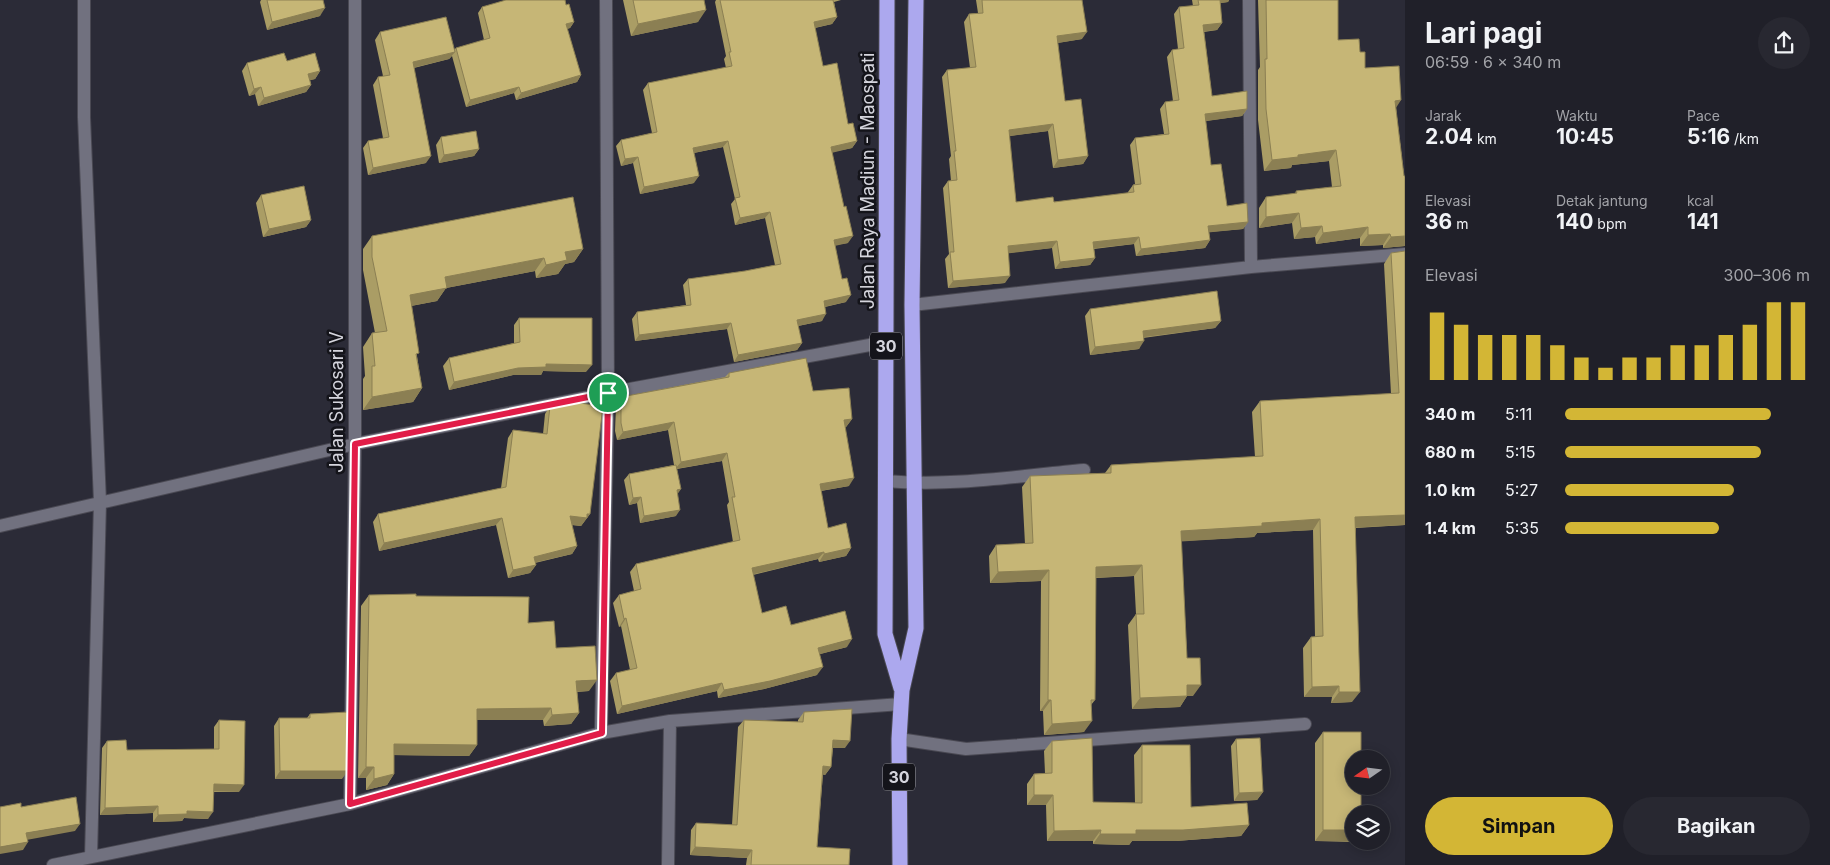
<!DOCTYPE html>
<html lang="id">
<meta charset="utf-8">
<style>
body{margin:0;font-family:Inter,sans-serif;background:#282831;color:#f1f3f6;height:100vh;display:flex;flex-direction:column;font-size:19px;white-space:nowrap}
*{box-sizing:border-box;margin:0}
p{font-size:16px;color:#a2a3a8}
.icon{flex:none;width:28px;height:28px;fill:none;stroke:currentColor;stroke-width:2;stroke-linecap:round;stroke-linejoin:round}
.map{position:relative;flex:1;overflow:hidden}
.panel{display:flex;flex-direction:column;background:#202029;width:425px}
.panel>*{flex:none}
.needle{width:32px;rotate:256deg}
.buttons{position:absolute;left:1345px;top:750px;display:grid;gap:10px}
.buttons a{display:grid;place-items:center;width:45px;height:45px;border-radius:50%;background:#202029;box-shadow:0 2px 12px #0003,0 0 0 1px #3d3e46;font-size:25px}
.pin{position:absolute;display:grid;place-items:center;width:42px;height:42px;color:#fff;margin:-21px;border:2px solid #fff;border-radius:50%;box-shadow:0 1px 5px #0007}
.round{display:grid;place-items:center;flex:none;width:52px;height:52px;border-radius:26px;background:#282831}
.headline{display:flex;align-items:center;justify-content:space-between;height:85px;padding:0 20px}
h1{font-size:28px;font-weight:700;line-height:38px}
.stats{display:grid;grid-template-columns:repeat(3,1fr);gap:8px;height:85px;padding:5px 20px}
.stats div{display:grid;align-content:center}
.stats b{font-size:21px;font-weight:700}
.stats small{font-size:14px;font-weight:400}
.stats p{font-size:14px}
.chart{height:140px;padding:10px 20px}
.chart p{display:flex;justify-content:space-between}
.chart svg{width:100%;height:90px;margin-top:5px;stroke:#d3b635;stroke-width:6}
.primary-button{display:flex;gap:10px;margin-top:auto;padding:10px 20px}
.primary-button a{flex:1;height:58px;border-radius:30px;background:#d3b635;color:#111;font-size:20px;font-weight:700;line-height:58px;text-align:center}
.primary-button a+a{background:#282831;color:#f1f3f6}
ul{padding:0 20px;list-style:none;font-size:16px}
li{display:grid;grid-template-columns:80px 60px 1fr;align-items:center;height:38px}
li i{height:12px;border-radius:6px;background:#d3b635}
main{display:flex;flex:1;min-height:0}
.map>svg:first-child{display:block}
</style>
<main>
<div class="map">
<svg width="1405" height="865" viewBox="0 0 1405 865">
<rect width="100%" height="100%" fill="#2b2b37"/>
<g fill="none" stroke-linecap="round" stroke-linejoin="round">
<g stroke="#4a4953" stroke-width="14">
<path id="minor" d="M84,0V117L100,502L91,857
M1249,0L1251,267
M912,305L1251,267L1405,254
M885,481C952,487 1018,476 1084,470
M0,526L355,444L608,393L886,342
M601,733L608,393L606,0
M899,739L966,749L1305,724
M350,804L355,444V0
M53,865L350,804L601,733L670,721L901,704
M668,865L670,721"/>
</g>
<g stroke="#4a4953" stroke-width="17">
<path id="highway" d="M887,0L885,634L901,688
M900,865L899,739L902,690L916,628L912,305L916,0"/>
</g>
<use href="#minor" stroke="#71717f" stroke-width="12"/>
<use href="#highway" stroke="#aca8ee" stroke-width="15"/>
</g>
<path fill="#aa9d65" d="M261,0H323L320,16L267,30L260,2Z
M504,0H565L566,5L574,22L570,28L567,29L581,75L577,82L516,100L514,93L466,107L452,56L449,59L414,68L426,163L368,175L363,148L368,141L383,138L373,85L378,77L383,76L375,40L380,32L454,50L456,48L484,40L478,13L482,7L504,1Z
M623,0H704L698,22L631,36Z
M716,0H841L834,2L837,17L832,24L815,28L823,66L848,124L857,141L852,148L832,152L848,243L835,245L846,302L825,307L822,321L798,326L802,343L797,350L734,362L727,329L635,341L632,319L637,312L686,305L683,285L688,279L745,271L775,265L765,218L735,225L731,204L735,199L723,147L694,153V183L640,194L633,163L621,166L616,146L621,140L652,133L643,90L648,83L726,68L724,59L726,56L715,2Z
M976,0H1082V39L1057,43L1065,101L1088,156L1083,164L1053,168L1048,131L1009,136L1016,202H1054L1128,193V192L1133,185L1135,184L1130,145L1135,138L1164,134L1160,109L1165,102L1173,101L1167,57L1172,50L1178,49L1174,14L1179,7L1193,6L1192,0H1229L1228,2L1220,3L1222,23L1217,30L1204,32L1212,96L1247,109L1242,116L1205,121L1211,165L1227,206L1248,222L1243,229L1209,232L1210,240L1205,248L1136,256L1134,244L1094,249L1095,258L1090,265L1055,269L1052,248L1008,253L1005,283L948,288L945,259L949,254L943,188L948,181H951L949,159L951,156L942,77L947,70L970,68L964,22L969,14L978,13Z
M1258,0H1338V40L1360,52L1365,68L1396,108L1404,176H1405V246L1383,248V245L1360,246V238L1316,244L1315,237L1294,239L1292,223L1259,228V208L1266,197L1295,194L1296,191L1332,187L1329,161L1292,165L1291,168L1264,171L1258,120V70L1260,67Z
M287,61L320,71L315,79L310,80L311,85L306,92L258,106L255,94L249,96L242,71L247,63Z
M441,137L479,149L474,156L439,163L436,145Z
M261,195L311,220L306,227L263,237L256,203Z
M372,236L583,249L574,262L565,264L558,274L536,278L535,271L446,288L437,301L411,306L417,356L422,388L413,402L363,410V379L365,376L363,347L372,333H375L363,270V249Z
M1405,251V525L1356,528L1352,702L1331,703L1332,697H1304L1303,648L1311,637H1315L1313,530L1257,533L1254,537L1181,541L1187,658L1193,696H1187L1180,707L1132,709L1128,625L1136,614L1134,576L1096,578L1095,700L1091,705L1084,732L1044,735L1043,711H1040L1041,581L990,583L989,556L996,545L1025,544L1022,487L1030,476L1105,473L1111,465L1255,457L1252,412L1260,401L1391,394L1384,264L1391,253Z
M1090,309L1221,321L1215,328L1143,338L1139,349L1090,355L1085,316Z
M519,318L586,372L543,371L541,375H513L449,390L443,366L449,358L514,343V325Z
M729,373L813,391L852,419L846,427H845L849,486L821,491L828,528L851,548L846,556L819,562L818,559L753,575L762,613L847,647L820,654L817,675L764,689L718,698L717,691L617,714L610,681L616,673L630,670L621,626L619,627L613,603L619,595L634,591L630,572L636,564L733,542L727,505L729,502L722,461L677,469V494L676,516L640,523L637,503L629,505L624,480L629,474L674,465L668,430L617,440L615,431L616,405L621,397L725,377Z
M550,406L590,514L581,526L572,525L577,546L572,554L535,563L536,565L530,573L508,578L496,525L379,551L373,522L378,514L501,488L508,438L513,430L543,434L545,414Z
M369,595L416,596L528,623L556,648L589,691L577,692L579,713L571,724L544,726L543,720H477V745L469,756L394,755V774L387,785L366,790V778H358L361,606Z
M804,712L845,748H833L831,767L825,775L823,774L817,847L849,865H746L747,858L690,855L691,830L696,823L732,825L738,727L744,720L798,722V720Z
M310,714L342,779H275L274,726L279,718H307Z
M219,720L239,792H214L208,819L184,818L182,821L153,822V813L100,815L102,748L107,741L127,750L214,749V727Z
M1323,732L1354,814L1353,842L1315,841V743Z
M1236,739L1263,792L1257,800L1234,801L1231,746Z
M1052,741L1093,802L1135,803L1134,755L1142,745L1191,807L1249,825L1241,836L1176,841H1132L1129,845L1093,844V841H1047L1046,805H1027V784L1034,774L1045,773L1044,751Z"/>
<path fill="#8b7f53" d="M1217,0H1229L1228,2L1215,4Z
M325,8L320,16L267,30L272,22Z
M706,10L698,22L631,36L638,24Z
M837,17L832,24L809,29L814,22Z
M574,22L570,28L561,30L566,24Z
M1222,23L1217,30L1198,32L1203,25Z
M1087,32L1082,39L1052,44L1057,36Z
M455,52L449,59L408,69L413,62Z
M320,71L315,79L303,82L308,74Z
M581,75L577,82L516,100L521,93Z
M311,85L306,92L258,106L264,98Z
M261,87L255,94L249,96L254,89Z
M519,87L514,93L466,107L470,100Z
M1401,100L1394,111L1395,101Z
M1247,109L1242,116L1200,122L1205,114Z
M1053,124L1048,131L1004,137L1009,130Z
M728,141L723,147L688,154L693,148Z
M857,141L852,148L827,154L831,147Z
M479,149L474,156L439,163L444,155Z
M1336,150L1329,161L1292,165L1291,168L1264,171L1272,160L1298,155Z
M431,156L426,163L368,175L373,168Z
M1088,156L1083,164L1053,168L1058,160Z
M638,157L633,163L621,166L625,159Z
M699,176L694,183L640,194L644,187Z
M770,212L765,218L735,225L740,218Z
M1299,213L1292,223L1259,228L1266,217Z
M311,220L306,227L263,237L269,229Z
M1248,222L1243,229L1203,233L1208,226Z
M1322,226L1315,237L1294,239L1301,228Z
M1368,227L1360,238L1316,244L1323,233Z
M1390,234L1383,245L1360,246L1368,235Z
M853,236L848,243L830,247L834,240Z
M1405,236V246L1383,248L1391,237Z
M1139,237L1134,244L1088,249L1093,242Z
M1210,240L1205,248L1136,256L1141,249Z
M1057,241L1052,248L1003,254L1008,246Z
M583,249L574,262L565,264L558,274L536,278L546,265L565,252Z
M544,258L535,271L446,288L437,301L400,308L410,295L445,277Z
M1095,258L1090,265L1055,269L1060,262Z
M1010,276L1005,283L948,288L953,281Z
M851,295L846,302L819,308L824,301Z
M826,314L822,321L793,327L797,320Z
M1221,321L1215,328L1137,338L1143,331Z
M731,323L727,329L635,341L639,335Z
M1144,341L1139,349L1090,355L1095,347Z
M802,343L797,350L734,362L738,355Z
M546,364L592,365L586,372L543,371L541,375H513L449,390L454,382L518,368Z
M422,388L413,402L363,410L372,397Z
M852,419L846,427L838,428L844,420Z
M674,422L668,430L617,440L623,432Z
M727,453L722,461L675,469L681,462Z
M854,478L849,486L814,492L820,484Z
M681,489L677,495V490Z
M641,497L637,503L629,505L633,498Z
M680,510L676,516L640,523L644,516Z
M590,514L581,526L565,524L570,516Z
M1405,515V525L1348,528L1355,517Z
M502,518L496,525L379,551L384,543Z
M1320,519L1313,530L1257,533L1254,537L1173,542L1181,531L1262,523Z
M577,546L572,554L528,564L534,557Z
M851,548L846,556L819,562L824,554Z
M824,552L818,559L746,576L752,568Z
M536,565L530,573L508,578L513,570Z
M1142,565L1134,576L1088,578L1096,567Z
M1049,570L1041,581L990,583L998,572Z
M626,618L621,626L619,627L624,619Z
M852,639L847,647L813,656L818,648Z
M823,667L817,675L764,689L718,698L724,690Z
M597,680L589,691L569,692L576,681Z
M722,683L717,691L617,714L622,706Z
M1187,685H1201L1193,696H1179Z
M1339,686L1332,697H1304L1312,687Z
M1339,692H1360L1352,702L1331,703Z
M1187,696L1180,707L1132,709L1140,698Z
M1048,700H1051L1043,711H1040Z
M551,708L543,720H469L477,709Z
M579,713L571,724L544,726L552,715Z
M1092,721L1084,732L1044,735L1052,724Z
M833,740L850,741L845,748H828Z
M394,744L477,745L469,756L386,755Z
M823,766L831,767L825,775L818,774Z
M366,767H374L366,778H358Z
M280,771H348L342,779H275Z
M394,774L387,785L366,790L374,779Z
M214,784L244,785L239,792L209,791Z
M1263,792L1257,800L1234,801L1239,793Z
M1034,795H1053L1046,805H1027Z
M158,806L153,813L100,815L105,808Z
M187,811L213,812L208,819L184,818L182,821L153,822L158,815Z
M80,824L75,831L21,841L26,833Z
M1249,825L1241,836L1176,841H1132L1129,845L1093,844L1100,834L1136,830Z
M1101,830L1093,841H1047L1054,831Z
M1323,830H1354V841H1315Z
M28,842L23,850L0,854V847Z
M695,847L752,850L747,858L690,855Z"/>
<path fill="#c6b676" stroke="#8b7f53" d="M267,0H323L325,8L272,22Z
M506,0H565L566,5L569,4L574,22L566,24L581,75L521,93L519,87L470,100L456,48L490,38L482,7Z
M633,0H704L706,10L638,24Z
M720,0H833L837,17L814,22L823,66L837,63L848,124L853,123L857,141L831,147L844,207L846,206L853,236L834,240L842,279L847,278L851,295L824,301L826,314L797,320L802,343L738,355L731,323L639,335L637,312L691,305L688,279L745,271L781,264L770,212L740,218L735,198L740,197L728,141L693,148L699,176L644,187L638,157L625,159L621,140L657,132L648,83L732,66L729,52H731Z
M982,0H1082L1087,32L1057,36L1065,101L1081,99L1088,156L1058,160L1053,124L1009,130L1016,202L1053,197L1054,202L1134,192L1133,185L1141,184L1135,138L1169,134L1165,102L1179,100L1172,50L1184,48L1179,7L1199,5L1198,0H1220L1222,23L1203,25L1212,96L1247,91V109L1205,114L1211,165L1221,164L1227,206L1247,203L1248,222L1208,226L1210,240L1141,249L1139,237L1093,242L1095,258L1060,262L1057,241L1008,246L1010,276L953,281L950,252H954L948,181L957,180L954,151H956L947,70L976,67L969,14L983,13Z
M1266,0H1338V40L1359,39L1360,52H1365V68L1399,66L1401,100L1395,101L1404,176H1405V236L1391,237L1390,234L1368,235V227L1323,233L1322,226L1301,228L1299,213L1266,217V197L1297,193L1296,191L1341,186L1336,150L1298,155V157L1272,160L1266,109L1265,59H1267Z
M446,17L455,52L413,62L431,156L373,168L368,141L389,137L378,77L390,75L380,32Z
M284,53L287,61L315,53L320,71L308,74L311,85L264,98L261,87L254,89L247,63Z
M476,131L479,149L444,155L441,137Z
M304,186L311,220L269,229L261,195Z
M573,197L583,249L565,252L567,260L546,265L544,258L445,277L447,288L410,295L419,353L416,354L422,388L372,397V366H375L372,333L387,331L372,257V236Z
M1405,251V515L1355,517L1360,692H1339V686L1312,687L1311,637L1323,636L1320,519L1262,523V526L1181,531L1187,658H1200L1201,685H1187V696L1140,698L1136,614H1144L1142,565L1096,567L1095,700H1091L1092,721L1052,724L1051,700H1048L1049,570L998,572L996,545L1033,543L1030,476L1111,473V465L1263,456L1260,401L1399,393L1391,253Z
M1217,291L1221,321L1143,331L1144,341L1095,347L1090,309Z
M519,318H592V365L546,364V367L518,368L454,382L449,358L520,342Z
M806,358L813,391L849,388L852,419L844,420L854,478L820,484L828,528L846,523L851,548L824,554V552L752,568L762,613L786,606L791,625L845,611L852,639L818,648L823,667L770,681L724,690L722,683L622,706L616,673L637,668L626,618L624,619L619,595L641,589L636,564L740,540L732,497H735L727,453L681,462L674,422L623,432L621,423V397L729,377V373Z
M571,402L603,406L590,514H587V518L570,516L577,546L534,557L536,565L513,570L502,518L384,543L378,514L506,487L513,430L547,434L550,406Z
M676,465L681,489L677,490L680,510L644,516L641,497L633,498L629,474Z
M416,594V596L529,597L528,623L554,621L556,648L595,646L597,680L576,681L579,713L552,715L551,708L477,709V745L394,744V774L374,779V767H366L369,595Z
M852,709L850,741L833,740L831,767L823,766L817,847L850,849L849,865H751L752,850L695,847L696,823L737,825L744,720L803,722L804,712Z
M348,712V771H280L279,718H310V714Z
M219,720L245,721L244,785L214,784L213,812L187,811V814L158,815V806L105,808L107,741L126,740L127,750L219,749Z
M1323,732H1361V759H1354V786H1361V814H1354V830H1323Z
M1092,738L1093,802L1142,803V745H1190L1191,807L1247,803L1249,825L1183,830H1136V834H1100L1101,830L1054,831L1053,795H1034V774L1052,773V741Z
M1260,738L1263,792L1239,793L1236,739Z
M76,797L80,824L26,833L28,842L0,847V807L21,803V807Z"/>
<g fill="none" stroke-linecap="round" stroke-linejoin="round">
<g stroke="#fff" stroke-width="10">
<path id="route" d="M608,393L602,733L350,804L355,444Z"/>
</g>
<use href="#route" stroke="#e11d48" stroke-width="6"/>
</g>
<g text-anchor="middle" stroke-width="5" stroke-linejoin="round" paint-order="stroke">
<g fill="#14141a" stroke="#9b9ba2" stroke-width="1">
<rect x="870" y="332.5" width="32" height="27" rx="4"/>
<rect x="883" y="763.5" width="32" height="27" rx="4"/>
</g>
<g font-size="16" font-weight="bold" fill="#d5d5dd">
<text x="886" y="352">30</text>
<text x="899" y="783">30</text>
</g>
<g font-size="18" fill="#d5d5dd" stroke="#14141a">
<text transform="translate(868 181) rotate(-90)" y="6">Jalan Raya Madiun - Maospati</text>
<text transform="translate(337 402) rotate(-90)" y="6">Jalan Sukosari V</text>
</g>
</g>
</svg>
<div class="buttons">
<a><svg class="needle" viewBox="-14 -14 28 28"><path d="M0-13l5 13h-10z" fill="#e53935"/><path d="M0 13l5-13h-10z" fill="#a2a3a8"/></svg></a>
<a><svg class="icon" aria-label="layers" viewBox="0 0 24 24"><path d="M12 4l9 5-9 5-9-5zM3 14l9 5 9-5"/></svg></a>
</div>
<div class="pin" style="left:608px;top:393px;background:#1e9e55"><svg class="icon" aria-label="arrive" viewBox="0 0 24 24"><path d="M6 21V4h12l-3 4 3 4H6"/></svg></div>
</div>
<section class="panel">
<div class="headline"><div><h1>Lari pagi</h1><p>06:59 · 6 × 340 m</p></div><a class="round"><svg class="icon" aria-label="share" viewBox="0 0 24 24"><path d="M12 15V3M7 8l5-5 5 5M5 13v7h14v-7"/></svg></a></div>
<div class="stats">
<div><p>Jarak</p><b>2.04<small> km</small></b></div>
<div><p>Waktu</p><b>10:45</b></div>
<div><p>Pace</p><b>5:16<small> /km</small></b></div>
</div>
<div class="stats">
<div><p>Elevasi</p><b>36<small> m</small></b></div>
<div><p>Detak jantung</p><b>140<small> bpm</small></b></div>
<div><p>kcal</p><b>141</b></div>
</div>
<div class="chart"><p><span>Elevasi</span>300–306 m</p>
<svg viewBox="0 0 160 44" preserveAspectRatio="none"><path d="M5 44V11M15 44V17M25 44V22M35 44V22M45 44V22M55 44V27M65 44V33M75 44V38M85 44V33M95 44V33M105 44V27M115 44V27M125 44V22M135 44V17M145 44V6M155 44V6"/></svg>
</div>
<ul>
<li><b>340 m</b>5:11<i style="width:84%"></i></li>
<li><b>680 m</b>5:15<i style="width:80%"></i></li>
<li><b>1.0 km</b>5:27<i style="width:69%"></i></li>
<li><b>1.4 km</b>5:35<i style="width:63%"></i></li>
</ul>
<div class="primary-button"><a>Simpan</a><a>Bagikan</a></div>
</section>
</main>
